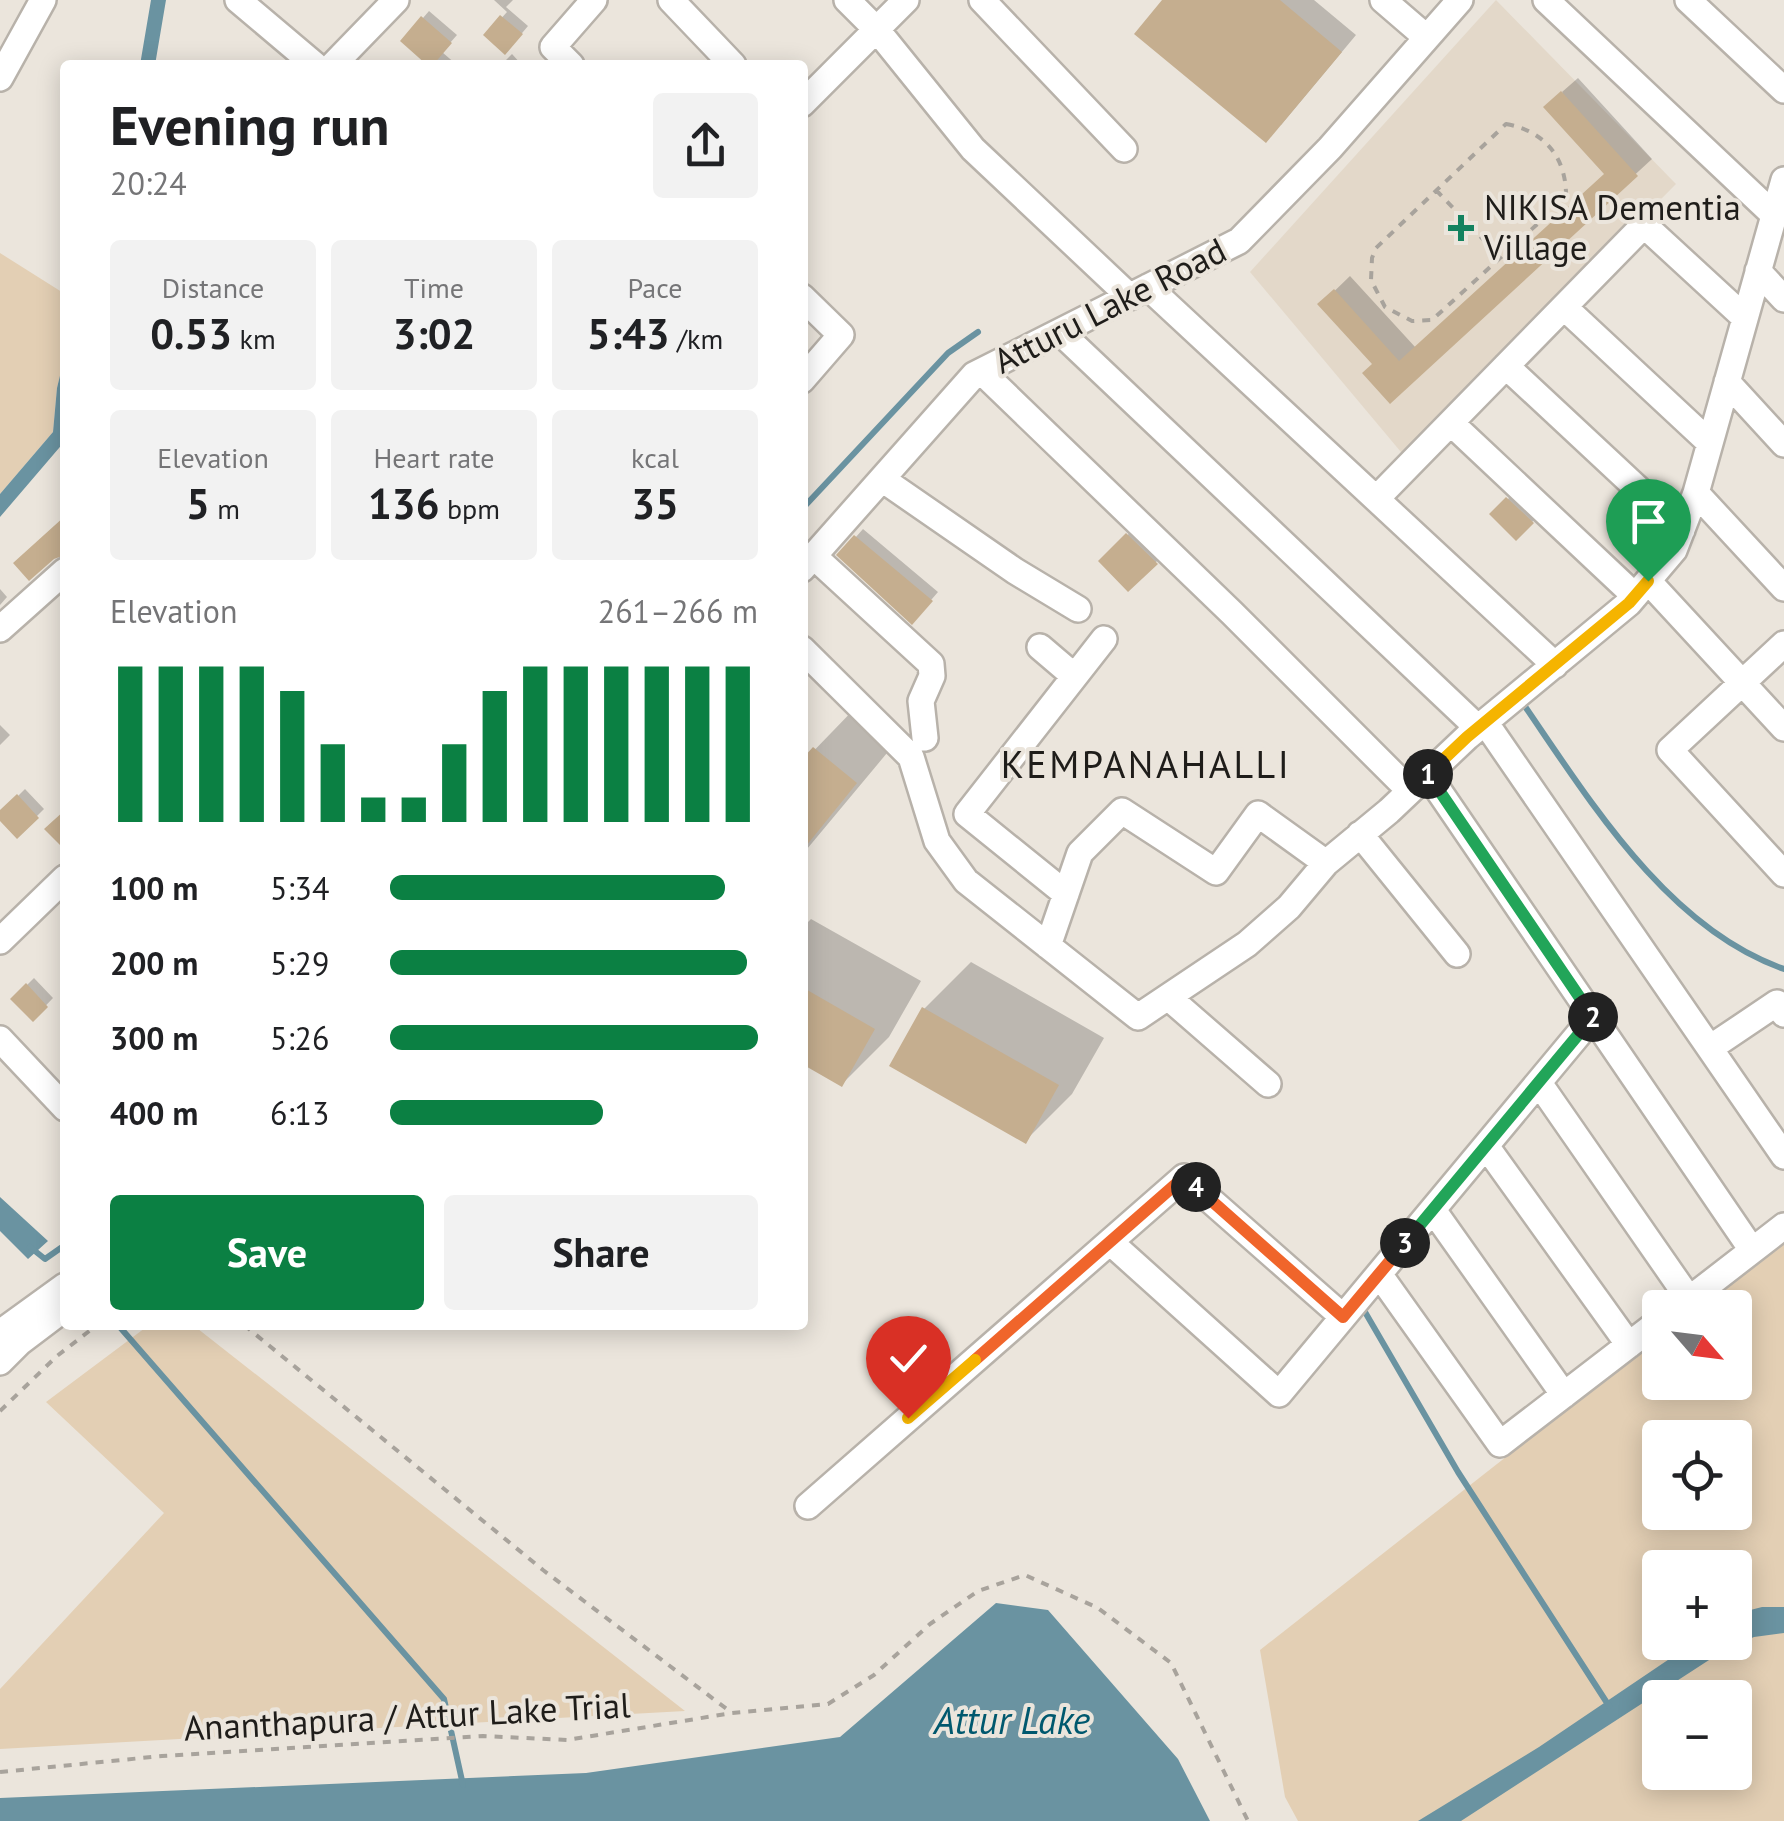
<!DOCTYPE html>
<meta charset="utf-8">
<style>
body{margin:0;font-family:"PT Sans",sans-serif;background:#f2f2f2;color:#202124;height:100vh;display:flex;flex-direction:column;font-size:38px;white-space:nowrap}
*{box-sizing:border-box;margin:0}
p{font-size:32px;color:#757577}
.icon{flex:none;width:55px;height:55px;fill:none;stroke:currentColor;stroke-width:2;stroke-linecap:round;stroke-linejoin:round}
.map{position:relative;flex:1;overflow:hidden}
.drawer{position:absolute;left:60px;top:60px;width:748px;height:1270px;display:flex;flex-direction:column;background:#fff;border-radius:10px;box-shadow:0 5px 25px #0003}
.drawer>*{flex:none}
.needle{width:65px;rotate:118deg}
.buttons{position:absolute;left:1642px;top:1290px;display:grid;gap:20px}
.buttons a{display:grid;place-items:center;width:110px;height:110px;border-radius:10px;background:#fff;box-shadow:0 5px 25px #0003;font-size:50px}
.pin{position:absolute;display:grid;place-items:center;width:85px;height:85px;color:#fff;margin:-102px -42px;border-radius:50% 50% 50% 0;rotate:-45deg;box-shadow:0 0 10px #0007}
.pin .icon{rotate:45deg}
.km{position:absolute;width:50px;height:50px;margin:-25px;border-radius:50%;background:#222;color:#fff;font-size:28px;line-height:50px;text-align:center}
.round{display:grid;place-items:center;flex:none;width:105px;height:105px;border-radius:10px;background:#f2f2f2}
.overview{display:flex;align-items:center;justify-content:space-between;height:170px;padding:0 50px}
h1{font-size:55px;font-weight:800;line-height:75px}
.metrics{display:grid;grid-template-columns:repeat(3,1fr);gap:15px;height:170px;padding:10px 50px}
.metrics div{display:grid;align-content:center;border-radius:10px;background:#f2f2f2;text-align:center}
.metrics b{font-size:42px;font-weight:800}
.metrics small{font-size:28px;font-weight:400}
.metrics p{font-size:28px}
.chart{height:280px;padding:20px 50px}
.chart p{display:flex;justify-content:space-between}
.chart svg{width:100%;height:180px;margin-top:10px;stroke:#0b8043;stroke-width:6}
.cta{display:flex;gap:20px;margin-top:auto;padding:20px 50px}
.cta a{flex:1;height:115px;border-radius:10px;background:#0b8043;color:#fff;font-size:40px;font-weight:800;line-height:115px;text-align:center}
.cta a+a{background:#f2f2f2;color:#202124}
ul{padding:0 50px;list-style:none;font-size:32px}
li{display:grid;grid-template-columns:160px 120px 1fr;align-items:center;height:75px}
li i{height:25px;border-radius:12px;background:#0b8043}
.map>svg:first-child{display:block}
</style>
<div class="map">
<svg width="1784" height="1821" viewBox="0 0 1784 1821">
<rect width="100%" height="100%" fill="#ebe5dc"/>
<path fill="#e3d8c9" d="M1496,0L1676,184L1406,458L1250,272Z"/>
<path fill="#e3cfb4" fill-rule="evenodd" d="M0,253L65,294V355L57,388L53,432L0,494Z
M1784,1239V1821H1298L1285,1797L1260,1650L1660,1336V1382H1735V1308L1697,1307ZM1660,1438H1735V1512H1660ZM1660,1568H1735V1642H1660ZM1660,1698H1735V1772H1660Z
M149,1325H193L685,1711L0,1749V1689L164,1513L46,1402Z"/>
<path fill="#6a93a1" d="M151,0H166L155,65H140Z
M65,355V441L0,517V494L53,432L57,388Z
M0,1197L48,1241L28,1259L0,1231Z
M996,1603L1048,1610L1178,1759L1210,1821H0V1798L586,1773L840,1737Z
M1762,1607H1784V1633L1754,1637L1726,1649L1461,1821H1418L1539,1747L1693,1643L1735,1642V1614Z"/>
<path fill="#0003" d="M494,0H513L506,7L528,26L512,45L486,35L507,12Z
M1166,0H1314L1356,35L1281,125Z
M429,11L457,35L442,52L457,65H428L423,18Z
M512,54L522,65H501Z
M1578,78L1652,159L1390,400L1375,363L1321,304L1350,276L1416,348L1606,173L1562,92Z
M1515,492L1539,515L1516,538L1493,514Z
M1139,524L1167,551L1129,589L1101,561Z
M863,529L938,592L919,614L840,555Z
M0,589L7,597L0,605Z
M861,702L902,735L802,855V763Z
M0,725L10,735L0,745Z
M25,789L44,809L17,836L0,814Z
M811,919L921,981L889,1037L842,1084L802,1061V928Z
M971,962L1104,1038L1072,1094L1025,1141L924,1009Z
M34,978L53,998L33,1019L13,999Z"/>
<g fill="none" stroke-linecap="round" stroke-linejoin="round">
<path stroke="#6a93a1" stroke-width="6" d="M802,509L948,353L978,332
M1524,705C1590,801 1668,929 1784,969
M30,1247L45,1259L65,1245
M1365,1312L1458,1472L1609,1706
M118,1325L444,1699L463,1785"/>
</g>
<path fill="#c5ae8f" d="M1162,0H1280L1342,52L1266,143L1134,34Z
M500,15L523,34L505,55L483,35Z
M421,16L452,43L433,65H427L400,41Z
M1561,91L1638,176L1390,404L1362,373L1372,364L1317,304L1334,289L1399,361L1604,174L1543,107Z
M1506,497L1534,523L1516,541L1489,514Z
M65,516V555L54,559L29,581L13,563Z
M1126,533L1158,564L1128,592L1098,561Z
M854,535L933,601L912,625L836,555Z
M813,747L857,783L802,851V759Z
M17,794L39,818L17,839L0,821V810Z
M65,810V850L44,829Z
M26,983L48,1007L33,1022L10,999Z
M802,987L875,1029L842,1087L802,1064Z
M922,1007L1059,1085L1026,1144L889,1066Z"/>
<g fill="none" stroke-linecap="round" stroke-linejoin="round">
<g stroke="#b8b2aa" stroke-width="30">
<path id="minor" d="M238,0L315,65
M671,0L733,65
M847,0L877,30L973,149L1130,297
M982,0L1124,149
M1383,0L1426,37
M1546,0L1774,215
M1688,0L1784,90
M333,65L396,0
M571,65L553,47L594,0
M0,78L43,0
M802,104L906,0
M1758,271L1784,299
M1148,287L1555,665
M802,297L841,335L802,380
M1564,307L1710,443
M1060,332L1478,728
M1506,366L1682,530
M982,372L1232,613L1410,791
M1727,382L1784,444
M1451,423L1635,596
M882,479L1015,571L1078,609
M1696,493L1784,588
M1377,498L1644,225L1745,318
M820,562L931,664L932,676L921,701L925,738
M802,569L974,375L1239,241L1330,148L1460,0
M1648,581L1784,728
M0,629L65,571
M1784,644L1670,750L1784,874
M1040,647L1074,676
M802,649L911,757L937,841L966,881L1138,1017L1247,944L1289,907L1326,863L1389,811L1467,737L1629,603L1674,550L1696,493L1784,180
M1485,722L1784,1156
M1428,775L1752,1250
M1360,834L1457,954
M1066,894L967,814L1104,639
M0,941L65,878
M1048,946L1080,853L1122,811L1216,872L1258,814L1326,863
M1168,997L1268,1084
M0,1039L65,1108
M1710,1048L1777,1003L1784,1014
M1539,1083L1689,1299
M1486,1146L1629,1345
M1433,1210L1564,1395
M1110,1242L1279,1394L1593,1017
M1379,1274L1500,1444L1660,1321
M1678,1308L1784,1226
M0,1333L65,1286
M0,1362L20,1342L65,1308
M808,1506L1184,1177L1343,1317"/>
</g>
<path stroke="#a8a39c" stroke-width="4" stroke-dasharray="8 8" stroke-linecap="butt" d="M1506,124C1545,131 1567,158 1566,198L1432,320L1412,321L1385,307L1371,280L1372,258L1376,248Z
M1436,190L1501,258
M244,1325L543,1570L732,1713
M0,1411L57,1356L97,1325
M0,1772L162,1756L483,1736L567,1740L732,1713L828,1704L874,1675L930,1624L978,1591L1025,1575L1098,1608L1171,1663L1248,1821"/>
<use href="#minor" stroke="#fff" stroke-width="25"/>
</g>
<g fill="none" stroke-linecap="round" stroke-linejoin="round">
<g stroke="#fff" stroke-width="20">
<path id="split-1" d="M1428,774L1467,737L1629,603L1648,581"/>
</g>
<g stroke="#fff" stroke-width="20">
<path id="split-2" d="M1428,774L1593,1017"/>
</g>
<g stroke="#fff" stroke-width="20">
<path id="split-3" d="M1405,1243L1593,1017"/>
</g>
<g stroke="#fff" stroke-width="20">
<path id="split-4" d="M1196,1187L1343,1317L1405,1243"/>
</g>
<g stroke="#fff" stroke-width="20">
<path id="split-5" d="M975,1360L1184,1177L1196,1187"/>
</g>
<g stroke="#fff" stroke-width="20">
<path id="split-6" d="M908,1418L975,1360"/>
</g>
<use href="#split-1" stroke="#f5b400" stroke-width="12"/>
<use href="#split-2" stroke="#22a559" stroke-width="12"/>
<use href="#split-3" stroke="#22a559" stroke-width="12"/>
<use href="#split-4" stroke="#f0652b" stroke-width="12"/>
<use href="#split-5" stroke="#f0652b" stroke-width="12"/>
<use href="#split-6" stroke="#f5b400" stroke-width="12"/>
</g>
<path fill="#13825f" stroke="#ebe5dc" stroke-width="4" d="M1456 213h10v10h10v10h-10v10h-10v-10h-10v-10h10z"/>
<g text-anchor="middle" stroke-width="8" stroke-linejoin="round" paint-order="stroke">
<g font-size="35" fill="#1f1d1a" stroke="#ebe5dc" text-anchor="start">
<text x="1484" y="220">NIKISA Dementia<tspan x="1484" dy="40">Village</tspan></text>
</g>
<g font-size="35" fill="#1f1d1a" stroke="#ebe5dc">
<text transform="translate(1110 306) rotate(-27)" y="12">Atturu Lake Road</text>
<text transform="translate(407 1717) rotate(-3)" y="12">Ananthapura / Attur Lake Trial</text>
</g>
<g font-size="38" letter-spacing="2.5" fill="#1f1d1a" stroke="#ebe5dc">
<text x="1146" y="778">KEMPANAHALLI</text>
</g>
<g font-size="38" font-style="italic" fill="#00586e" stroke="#ebe5dc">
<text x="1012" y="1734">Attur Lake</text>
</g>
</g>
</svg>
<div class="buttons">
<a><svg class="needle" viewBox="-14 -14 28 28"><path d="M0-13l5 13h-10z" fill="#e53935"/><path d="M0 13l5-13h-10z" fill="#757577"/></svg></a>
<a><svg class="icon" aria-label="locate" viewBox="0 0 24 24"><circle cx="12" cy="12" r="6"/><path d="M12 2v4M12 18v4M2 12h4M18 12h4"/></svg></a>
<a>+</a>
<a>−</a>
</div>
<div class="pin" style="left:1648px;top:581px;background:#1e9e55"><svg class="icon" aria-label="arrive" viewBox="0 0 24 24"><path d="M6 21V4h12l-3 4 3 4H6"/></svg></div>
<div class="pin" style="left:908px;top:1418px;background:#d93025"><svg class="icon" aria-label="check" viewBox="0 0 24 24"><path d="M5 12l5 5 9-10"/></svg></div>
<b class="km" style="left:1428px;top:774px">1</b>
<b class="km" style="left:1593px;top:1017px">2</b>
<b class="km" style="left:1405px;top:1243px">3</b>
<b class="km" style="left:1196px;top:1187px">4</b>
<section class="drawer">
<div class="overview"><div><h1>Evening run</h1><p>20:24</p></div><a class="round"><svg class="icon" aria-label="share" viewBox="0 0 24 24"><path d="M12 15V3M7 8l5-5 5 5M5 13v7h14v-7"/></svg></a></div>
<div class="metrics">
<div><p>Distance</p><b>0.53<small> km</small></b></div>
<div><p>Time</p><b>3:02</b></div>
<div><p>Pace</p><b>5:43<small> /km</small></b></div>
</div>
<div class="metrics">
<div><p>Elevation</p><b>5<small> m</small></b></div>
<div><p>Heart rate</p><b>136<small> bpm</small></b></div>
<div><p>kcal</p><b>35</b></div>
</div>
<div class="chart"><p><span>Elevation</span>261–266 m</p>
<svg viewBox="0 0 160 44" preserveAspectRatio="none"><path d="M5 44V6M15 44V6M25 44V6M35 44V6M45 44V12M55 44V25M65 44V38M75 44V38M85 44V25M95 44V12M105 44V6M115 44V6M125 44V6M135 44V6M145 44V6M155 44V6"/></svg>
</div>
<ul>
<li><b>100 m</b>5:34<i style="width:91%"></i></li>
<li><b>200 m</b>5:29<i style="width:97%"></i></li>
<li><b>300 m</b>5:26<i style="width:100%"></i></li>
<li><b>400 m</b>6:13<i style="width:58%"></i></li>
</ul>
<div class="cta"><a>Save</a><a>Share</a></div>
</section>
</div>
